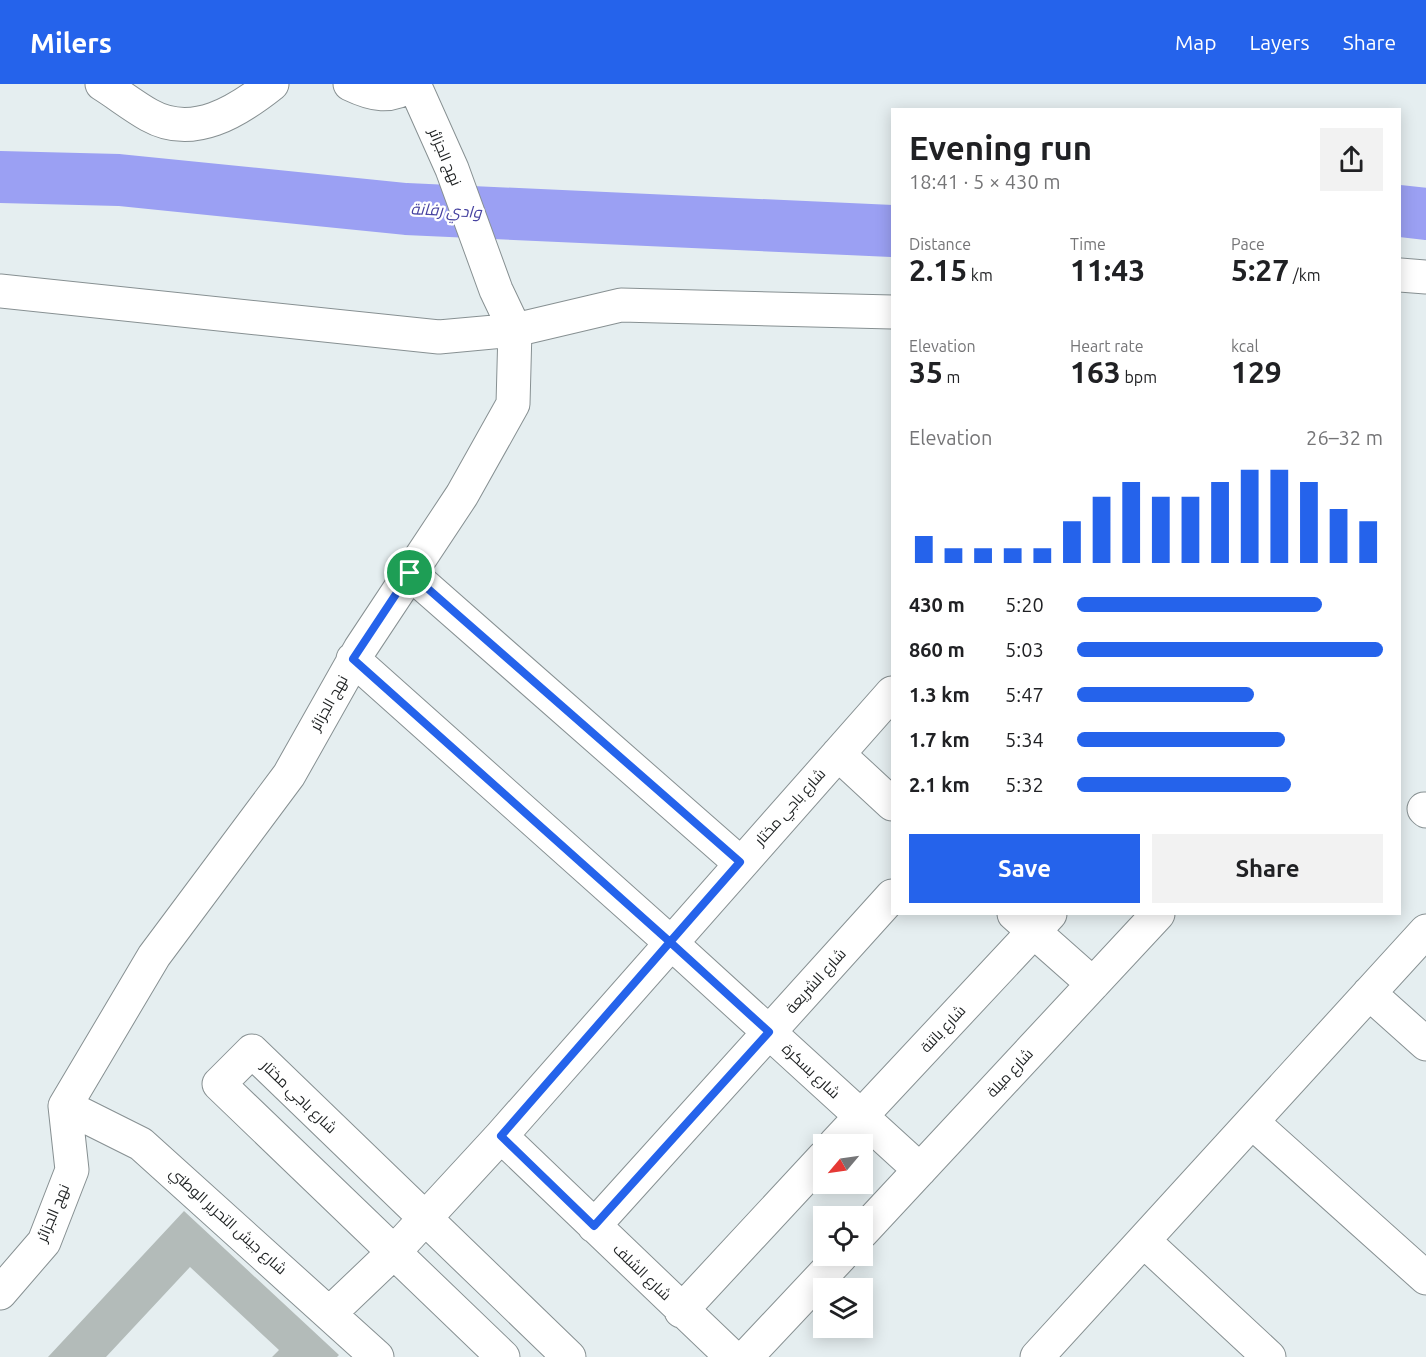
<!DOCTYPE html>
<meta charset="utf-8">
<style>
body{margin:0;font-family:Ubuntu,Cairo,sans-serif;background:#f2f2f2;color:#202124;height:100vh;display:flex;flex-direction:column;font-size:22px;white-space:nowrap}
*{box-sizing:border-box;margin:0}
p{font-size:20px;color:#757577}
.icon{flex:none;width:33px;height:33px;fill:none;stroke:currentColor;stroke-width:2;stroke-linecap:round;stroke-linejoin:round}
.map{position:relative;flex:1;overflow:hidden}
.sheet{position:absolute;left:891px;top:24px;width:510px;height:807px;display:flex;flex-direction:column;background:#fff;border-radius:0px;box-shadow:0 3px 15px #0003}
.sheet>*{flex:none}
.needle{width:39px;rotate:241deg}
.controls{position:absolute;left:813px;top:1050px;display:grid;gap:12px}
.controls a{display:grid;place-items:center;width:60px;height:60px;border-radius:0px;background:#fff;box-shadow:0 3px 15px #0003;font-size:30px}
.pin{position:absolute;display:grid;place-items:center;width:51px;height:51px;color:#fff;margin:-26px;border:3px solid #fff;border-radius:50%;box-shadow:0 2px 6px #0007}
.round{display:grid;place-items:center;flex:none;width:63px;height:63px;border-radius:0px;background:#f2f2f2}
.overview{display:flex;align-items:center;justify-content:space-between;height:102px;padding:0 18px}
h1{font-size:33px;font-weight:700;line-height:45px}
.stats{display:grid;grid-template-columns:repeat(3,1fr);gap:9px;height:102px;padding:6px 18px}
.stats div{display:grid;align-content:center}
.stats b{font-size:30px;font-weight:700}
.stats small{font-size:16px;font-weight:400}
.stats p{font-size:16px}
.chart{height:168px;padding:12px 18px}
.chart p{display:flex;justify-content:space-between}
.chart svg{width:100%;height:108px;margin-top:6px;stroke:#2563eb;stroke-width:6}
.action{display:flex;gap:12px;margin-top:auto;padding:12px 18px}
.action a{flex:1;height:69px;border-radius:0px;background:#2563eb;color:#fff;font-size:24px;font-weight:700;line-height:69px;text-align:center}
.action a+a{background:#f2f2f2;color:#202124}
ul{padding:0 18px;list-style:none;font-size:20px}
li{display:grid;grid-template-columns:96px 72px 1fr;align-items:center;height:45px}
li i{height:15px;border-radius:8px;background:#2563eb}
header{display:flex;align-items:center;gap:36px;box-sizing:border-box;height:84px;padding:0 30px;background:#2563eb;color:#fff}
header strong{font-size:28px}
nav{display:flex;gap:33px;margin-inline-start:auto;font-size:21px}
.map>svg:first-child{display:block}
</style>
<header>
<strong>Milers</strong>
<nav><a>Map</a><a>Layers</a><a>Share</a></nav>
</header>
<div class="map">
<svg width="1426" height="1273" viewBox="0 0 1426 1273">
<rect width="100%" height="100%" fill="#e5eef0"/>
<g fill="none" stroke-linecap="round" stroke-linejoin="round">
<path stroke="#9ba0f3" stroke-width="52" d="M0,93L119,96L406,125L892,147
M1400,127L1426,130"/>
</g>
<path fill="#b3bbb9" d="M184,1127L339,1271L337,1273H272L279,1266L190,1183L106,1273H48Z"/>
<g fill="none" stroke-linecap="round" stroke-linejoin="round">
<g stroke="#879092" stroke-width="35">
<path id="minor" d="M102,0C118,10 133,22 149,31C193,56 238,27 272,0
M350,0C373,11 390,15 412,0
M1400,191L1426,193
M0,207L439,253L515,246L621,221L892,228
M410,489L740,779
M353,575L670,858L920,1086
M838,670L892,720
M1424,725L1426,727
M1014,830L1093,900
M1369,909L1426,960
M65,1022L141,1060L377,1273
M1252,1038L1426,1194
M501,1052L732,1273
M835,1060L1050,830
M594,1142L892,812
M862,1148L1158,830
M1144,1157L1269,1273
M0,1209L44,1158L72,1086L65,1022L154,872L289,691L360,565L462,411L513,320L515,246L496,206L452,85L414,0
M681,1227L824,1073
M330,1229L394,1168L501,1052L892,609
M503,1273L219,1000L252,967L569,1273
M746,1273L841,1172
M1037,1273L1426,847"/>
</g>
<use href="#minor" stroke="#fff" stroke-width="33"/>
</g>
<g fill="none" stroke-linecap="round" stroke-linejoin="round">
<g stroke="#fff" stroke-width="12">
<path id="route" d="M410,489L353,575L670,858L501,1052L594,1142L769,948L670,858L740,778L410,489"/>
</g>
<use href="#route" stroke="#2563eb" stroke-width="8"/>
</g>
<g text-anchor="middle" stroke-width="4.5" stroke-linejoin="round" paint-order="stroke">
<g font-size="15" fill="#1e2122" stroke="#fff">
<text transform="translate(445 73) rotate(67)" y="5">نهج الجزائر</text>
<text transform="translate(329 619) rotate(-61)" y="5">نهج الجزائر</text>
<text transform="translate(790 723) rotate(-48)" y="5">شارع باجي مختار</text>
<text transform="translate(816 897) rotate(-48)" y="5">شارع الشريعة</text>
<text transform="translate(943 945) rotate(-47)" y="5">شارع باتنة</text>
<text transform="translate(811 987) rotate(43)" y="5">شارع بسكرة</text>
<text transform="translate(1010 989) rotate(-47)" y="5">شارع ميلة</text>
<text transform="translate(299 1013) rotate(44)" y="5">شارع باجي مختار</text>
<text transform="translate(53 1129) rotate(-67)" y="5">نهج الجزائر</text>
<text transform="translate(228 1137) rotate(42)" y="5">شارع جيش التحرير الوطني</text>
<text transform="translate(642 1188) rotate(44)" y="5">شارع الشلف</text>
</g>
<g font-size="16" font-style="italic" fill="#4642a0" stroke="#fff">
<text transform="translate(446 126) rotate(3)" y="6">وادي رفانة</text>
</g>
</g>
</svg>
<div class="controls">
<a><svg class="needle" viewBox="-14 -14 28 28"><path d="M0-13l5 13h-10z" fill="#e53935"/><path d="M0 13l5-13h-10z" fill="#757577"/></svg></a>
<a><svg class="icon" aria-label="locate" viewBox="0 0 24 24"><circle cx="12" cy="12" r="6"/><path d="M12 2v4M12 18v4M2 12h4M18 12h4"/></svg></a>
<a><svg class="icon" aria-label="layers" viewBox="0 0 24 24"><path d="M12 4l9 5-9 5-9-5zM3 14l9 5 9-5"/></svg></a>
</div>
<div class="pin" style="left:410px;top:489px;background:#1e9e55"><svg class="icon" aria-label="arrive" viewBox="0 0 24 24"><path d="M6 21V4h12l-3 4 3 4H6"/></svg></div>
<section class="sheet">
<div class="overview"><div><h1>Evening run</h1><p>18:41 · 5 × 430 m</p></div><a class="round"><svg class="icon" aria-label="share" viewBox="0 0 24 24"><path d="M12 15V3M7 8l5-5 5 5M5 13v7h14v-7"/></svg></a></div>
<div class="stats">
<div><p>Distance</p><b>2.15<small> km</small></b></div>
<div><p>Time</p><b>11:43</b></div>
<div><p>Pace</p><b>5:27<small> /km</small></b></div>
</div>
<div class="stats">
<div><p>Elevation</p><b>35<small> m</small></b></div>
<div><p>Heart rate</p><b>163<small> bpm</small></b></div>
<div><p>kcal</p><b>129</b></div>
</div>
<div class="chart"><p><span>Elevation</span>26–32 m</p>
<svg viewBox="0 0 160 44" preserveAspectRatio="none"><path d="M5 44V33M15 44V38M25 44V38M35 44V38M45 44V38M55 44V27M65 44V17M75 44V11M85 44V17M95 44V17M105 44V11M115 44V6M125 44V6M135 44V11M145 44V22M155 44V27"/></svg>
</div>
<ul>
<li><b>430 m</b>5:20<i style="width:80%"></i></li>
<li><b>860 m</b>5:03<i style="width:100%"></i></li>
<li><b>1.3 km</b>5:47<i style="width:58%"></i></li>
<li><b>1.7 km</b>5:34<i style="width:68%"></i></li>
<li><b>2.1 km</b>5:32<i style="width:70%"></i></li>
</ul>
<div class="action"><a>Save</a><a>Share</a></div>
</section>
</div>
